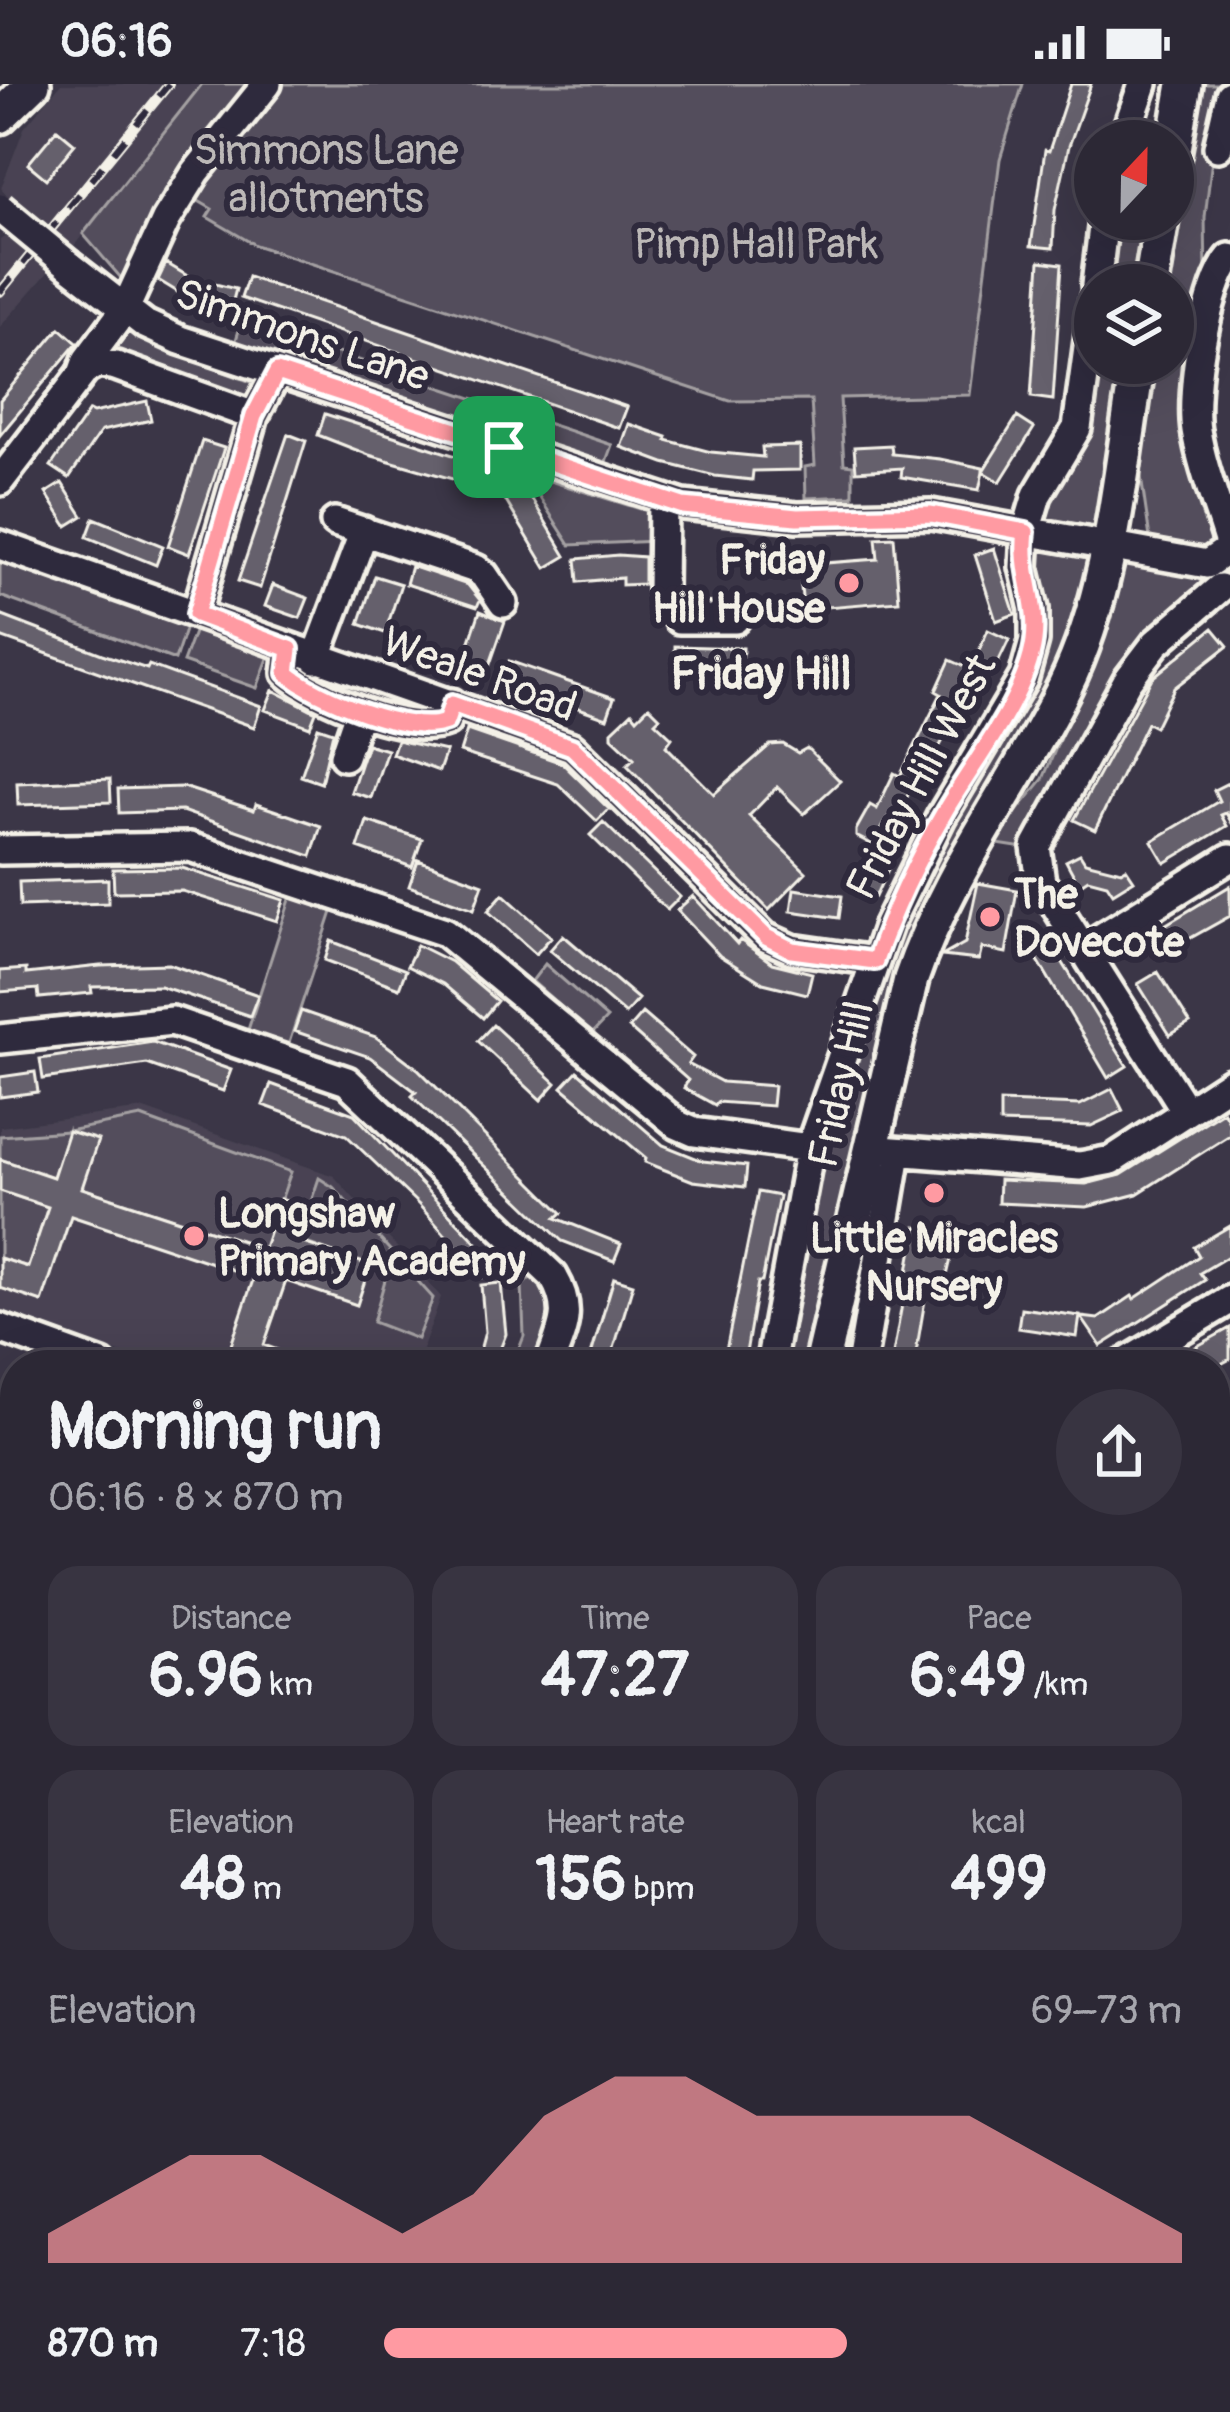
<!DOCTYPE html>
<meta charset="utf-8">
<style>
body{margin:0;font-family:Pangolin,sans-serif;background:#383441;color:#f1f3f6;height:100vh;display:flex;flex-direction:column;font-size:45px;white-space:nowrap}
*{box-sizing:border-box;margin:0}
p{font-size:39px;color:#a6a6ad}
.icon{flex:none;width:66px;height:66px;fill:none;stroke:currentColor;stroke-width:2;stroke-linecap:round;stroke-linejoin:round}
.map{position:relative;flex:1;overflow:hidden}
.details{position:absolute;left:0px;top:1266px;width:1230px;height:1062px;display:flex;flex-direction:column;background:#2c2835;border-radius:48px 48px 0 0;box-shadow:0 12px 48px #0002,0 0 0 3px #484450}
.details>*{flex:none}
.needle{width:78px;rotate:22deg}
.fabs{position:absolute;left:1074px;top:36px;display:grid;gap:24px}
.fabs a{display:grid;place-items:center;width:120px;height:120px;border-radius:50%;background:#2c2835;box-shadow:0 12px 48px #0002,0 0 0 3px #484450;font-size:60px}
.pin{position:absolute;display:grid;place-items:center;width:102px;height:102px;color:#fff;margin:-51px;border-radius:24px;box-shadow:0 6px 18px #0006}
.round{display:grid;place-items:center;flex:none;width:126px;height:126px;border-radius:63px;background:#383441}
.overview{display:flex;align-items:center;justify-content:space-between;height:204px;padding:0 48px}
h1{font-size:66px;font-weight:700;line-height:90px}
.figures{display:grid;grid-template-columns:repeat(3,1fr);gap:18px;height:204px;padding:12px 48px}
.figures div{display:grid;align-content:center;border-radius:30px;background:#383441;text-align:center}
.figures b{font-size:60px;font-weight:700}
.figures small{font-size:33px;font-weight:400}
.figures p{font-size:33px}
.chart{height:336px;padding:24px 48px}
.chart p{display:flex;justify-content:space-between}
.chart svg{width:100%;height:216px;margin-top:12px;fill:#ff9aa2;opacity:.7}
ul{padding:0 48px;list-style:none;font-size:39px}
li{display:grid;grid-template-columns:192px 144px 1fr;align-items:center;height:90px}
li i{height:30px;border-radius:15px;background:#ff9aa2}
.status{display:flex;justify-content:space-between;align-items:center;height:84px;padding:0 60px;background:#2c2835;direction:ltr}
.status svg{height:33px;fill:currentColor}
.map>svg:first-child{display:block}
</style>
<div class="status"><b>06:16</b><svg viewBox="0 0 49 12"><path d="M0 12V9h3v3zM5 12V6h3v6zM10 12V3h3v9zM15 12V0h3v12zM26 1h20v11H26zM47 4h2v5h-2z"/></svg></div>
<div class="map">
<svg width="1230" height="2328" viewBox="0 0 1230 2328">
<rect width="100%" height="100%" fill="#3b3647"/>
<filter id="ink" filterUnits="userSpaceOnUse"><feTurbulence type="fractalNoise" baseFrequency=".00833" numOctaves="2"/><feDisplacementMap in="SourceGraphic" scale="24" xChannelSelector="R" yChannelSelector="G"/><feConvolveMatrix kernelMatrix="1 2 1 2 8 2 1 2 1" color-interpolation-filters="sRGB"/></filter>
<g filter="url(#ink)">
<path fill="#484352" d="M61,0H202L73,163L13,118L1,104L24,44Z
M7,151L51,185L0,243V156Z
M144,1025L334,1092L441,1213L417,1281H154L0,1228V1043Z"/>
<path fill="#534e5c" stroke="#a4a0a2" stroke-width="3" d="M202,0H1023L1000,75L970,311L840,314L844,380L853,381V412L806,414L805,383L815,381L811,316L730,317L255,161L207,133L212,125L195,115L134,209L83,150Z
M1203,0H1221L1205,133L1206,193L1186,319L1217,452L1206,466L1185,467L1150,454L1138,372L1151,279H1173V201H1164Z
M1113,135H1154L1143,201H1105Z
M242,237L612,361L605,380L235,259Z
M123,238L152,261L254,299L250,315L113,270L92,273Z
M1095,279H1129L1102,440L1091,448L1049,440L1044,429Z
M524,389L657,430L656,457L570,461Z
M1039,464L1091,473L1076,546L911,851L813,1281H781L809,1121L830,1040L882,881L928,782L992,678L1043,568Z
M0,470L188,537L175,576L0,512Z
M1119,478L1198,491L1203,505L1124,575L1035,747L1030,765L991,759L1043,695L1087,589Z
M196,543L270,569L257,604L183,578Z
M293,806L334,822L288,962L248,946Z
M545,880L607,934L592,950L532,897Z
M141,1033L291,1088L264,1164L82,1104L68,1047L53,1093L0,1075V1052L68,1047Z
M319,1094L333,1103L433,1214L417,1255L373,1238L387,1189L298,1156Z
M0,1107L48,1123L28,1183L0,1174Z
M535,1190C561,1227 551,1241 537,1281H513L524,1252L522,1201Z
M1230,2157V2328H695L692,2313H1215V2169Z"/>
<g fill="none" stroke-linecap="round" stroke-linejoin="round">
<path stroke="#aaa6a7" stroke-width="6" d="M1215,1962L1230,1954
M448,2313L450,2328"/>
</g>
<path fill="#65616c" stroke="#f4f1e8" stroke-width="3" d="M1071,0H1091L1069,62L1055,126L1053,164L1031,162L1045,66L1049,67Z
M57,45L75,60L46,95L28,80Z
M1040,177L1062,180L1053,316L1031,313Z
M166,179L191,194L236,205L230,228L194,218L158,196Z
M248,193L627,323L619,344L241,214Z
M60,244L77,259L0,351V316Z
M147,317L151,336L101,347L69,394L51,382L89,327L93,329Z
M325,330L500,386L494,407L369,371L318,351Z
M1017,333L1034,344L1000,398L983,388L979,406L901,393L902,384L856,387L854,363L891,361L892,370L940,375L983,384V387Z
M629,340L667,353L666,356L711,368L763,373L762,363L800,362V386L753,387L752,396L715,392L664,379L621,363Z
M288,350L306,357L260,504L238,497Z
M202,357L224,364L189,470L168,462Z
M521,397L566,472L546,484L501,409Z
M62,399L83,432L67,442L46,409Z
M94,434L163,462L156,481L87,453Z
M894,453L899,517L803,525L799,481L878,475L876,454Z
M994,464L1015,530L996,537L975,471Z
M618,471L644,473V500L622,501V494L578,498L576,475Z
M411,482L468,501L480,516L477,523L406,500Z
M375,492L401,500L385,549L359,540Z
M273,501L308,514L300,534L265,522Z
M480,527L505,537L489,583L464,575Z
M0,531L102,570L147,585L149,581L261,622L254,643L0,553Z
M1213,544L1228,562L1174,604L1155,643L1147,639L1095,746L1074,736L1152,594Z
M988,546L1009,556L994,587L974,578Z
M675,562L743,564L742,590L675,591Z
M950,576L970,585L951,626L957,629L922,697L916,694L899,730L892,727L873,761L856,752V746L870,721L877,725L894,689L900,692L941,610L936,607Z
M509,577L614,614L607,634L502,597Z
M273,606L316,628L310,643L265,626Z
M649,622L660,633L655,638L672,654L666,662L714,710L770,661L783,660L798,669L807,664L840,697L804,730L777,703L749,732L806,788L769,826L627,681L634,674L612,653V647L632,628L637,634Z
M318,643L333,648L321,699L301,692Z
M467,646L562,679L609,725L597,737L558,700L460,668Z
M397,656L446,667L439,687L392,670Z
M367,660L387,666L371,714L351,708Z
M110,695L111,718L18,721L17,699Z
M1230,698V736L1226,729L1221,731L1227,742L1165,779L1152,757L1219,717L1214,706Z
M183,703L254,726L256,720L321,742L311,772L182,727L119,729L118,705Z
M367,737L422,755L412,783L358,764Z
M603,738L680,813L667,826L590,751Z
M1080,770L1085,778L1121,787L1126,784L1134,796L1113,809L1107,800L1088,795L1079,801L1066,777Z
M870,772L890,781L875,813L856,804Z
M418,776L483,800L474,825L409,802Z
M182,784L284,816L277,837L182,807L114,808L113,785Z
M108,795V819L20,822L19,798Z
M978,799L1017,806L1006,869L982,864L979,876L942,872L965,859Z
M1230,802V832L1160,871L1148,851Z
M794,805L842,812L839,834L791,827Z
M503,810L551,853L536,870L488,827Z
M693,812L737,860L740,856L772,879L812,889L807,910L763,899L720,872L677,826Z
M563,851L638,915L625,930L550,866Z
M331,857L406,886L399,904L325,876Z
M417,861L451,878L497,917L483,934L443,900L407,882Z
M1053,863L1127,982L1108,994L1036,873Z
M169,880L258,911L250,932L160,902L91,903L92,909L39,914L38,905L0,908V887L26,885V890L100,882Z
M1158,888L1190,939L1170,951L1138,900Z
M301,927L376,953L418,985L562,1129L556,1134L621,1160L614,1177L562,1157L412,1012L416,1008L370,973L294,947Z
M642,929L693,973L688,980L722,998L774,1002L772,1022L717,1018L715,1021L684,1004L688,996L629,944Z
M493,941L556,999L541,1016L478,957Z
M153,958L231,986L223,1007L147,980L43,995L40,975Z
M577,987L663,1061L703,1077L747,1082L745,1103L693,1097L645,1078L646,1074L562,1003Z
M35,988L38,1008L0,1013V993Z
M271,1000L354,1030L497,1180L483,1193L419,1121L346,1051L263,1021Z
M1112,1005L1123,1027L1091,1042L1000,1039V1018L1080,1021Z
M1223,1027L1230,1039V1051L1137,1110L1087,1123L998,1119L999,1096L1086,1100L1121,1091Z
M68,1047L98,1056L82,1104L264,1164L280,1115L308,1124L297,1157L370,1181L357,1221L286,1197L264,1261L317,1281H254L228,1270L254,1193L71,1132L42,1218L0,1204V1174L28,1183L48,1123L0,1107V1075L53,1093Z
M758,1108L779,1112L762,1198H758L744,1281H723Z
M1230,1142V1171L1200,1189L1205,1196L1101,1262L1081,1233L1098,1235L1132,1212L1134,1215L1199,1172L1194,1163Z
M916,1143L955,1150L950,1179L942,1213L926,1210L914,1281H891Z
M614,1194L633,1200L609,1281H588Z
M501,1199L506,1250L494,1281H476L485,1248L481,1201Z
M1021,1224L1080,1232L1077,1253L1018,1244Z
M1230,1244V1275L1219,1281H1163Z
M13,1541L15,1599L2,1636L0,1578Z"/>
<g fill="none" stroke-linecap="round" stroke-linejoin="round">
<g stroke="#f4f1e8" stroke-width="36">
<path id="minor" d="M1123,57L1143,0
M1218,63L1230,11
M1230,174C1206,203 1190,308 1196,346C1202,385 1219,425 1230,463
M69,181L145,240L180,256L683,421L797,433L931,430L1207,480L1230,464
M1096,201L1104,135
M82,290L87,276L125,225L166,136L196,88L267,0
M0,397L85,286L98,279L116,282L254,332
M663,415L662,509L679,535H735
M335,438L476,485L484,491L503,519
M0,461L572,663L765,853L792,865L875,877
M196,530L254,332L277,288
M290,565L287,589C316,615 409,652 446,638L452,619
M316,575L364,447
M344,672L359,628
M0,766L190,763L445,848L678,1041L694,1048L810,1064
M1083,865L1230,774
M0,955L172,937L347,997L553,1192C574,1227 562,1245 549,1281
M1186,1027L1041,798L1036,763L1127,597L1156,559L1220,504
M869,1065L1080,1082L1112,1076L1230,999
M0,1244L102,1281
M770,1281L810,1064L888,841L941,733L1024,593L1034,557V525L1024,483L1026,448L1037,411L1077,344L1095,213
M861,1281L897,1069
M1122,1281L1230,1216
M1215,1441L1230,1432
M1215,1642L1230,1641
M0,1730L15,1686
M1215,1830L1230,1829
M0,1873L15,1827
M0,2037L15,2044
M15,2154L2,2192V2209L15,2217
M280,2313L306,2320
M62,2328L67,2313
M195,2328L200,2313
M577,2328L585,2313"/>
</g>
<g stroke="#f4f1e8" stroke-width="42">
<path id="major" d="M0,32L33,0
M1173,71L1185,0
M1151,201L1162,135
M821,1281L911,895C947,789 1016,701 1065,602C1113,504 1120,386 1138,279
M0,1771L15,1778
M667,2313L669,2328"/>
</g>
<use href="#minor" stroke="#2f2a3d" stroke-width="27"/>
<use href="#major" stroke="#2f2a3d" stroke-width="33"/>
<g stroke="#f4f1e8" stroke-width="10">
<path id="rail" d="M0,208L169,0"/>
</g>
<use href="#rail" stroke="#2f2a3d" stroke-width="6" stroke-dasharray="18" stroke-linecap="butt"/>
<g stroke="#f4f1e8" stroke-width="36" stroke-linecap="butt">
<path id="minor-bridge" d="M0,124L69,181"/>
</g>
<use href="#minor-bridge" stroke="#2f2a3d" stroke-width="27"/>
</g>
</g>
<g fill="none" stroke-linecap="round" stroke-linejoin="round" filter="url(#ink)">
<g stroke="#fff" stroke-width="24">
<path id="route" d="M277,288L683,422L797,433L931,430L1026,448C1020,486 1039,519 1034,557C1027,612 973,679 945,727C917,775 893,825 875,877L792,866L766,853L572,663L452,620L446,638C409,652 316,614 287,589L290,565L196,530L254,332Z"/>
</g>
<use href="#route" stroke="#ff9aa2" stroke-width="15"/>
</g>
<g fill="#ff9aa2" stroke="#2f2a3d" stroke-width="4.5">
<circle cx="849" cy="499" r="12"/>
<circle cx="990" cy="833" r="12"/>
<circle cx="934" cy="1109" r="12"/>
<circle cx="194" cy="1152" r="12"/>
</g>
<g text-anchor="middle" stroke-width="12" stroke-linejoin="round" paint-order="stroke">
<g font-size="42" fill="#bcb8b7" stroke="#2f2a3d">
<text x="326" y="80">Simmons Lane<tspan x="326" dy="48">allotments</tspan></text>
<text x="756" y="174">Pimp Hall Park</text>
</g>
<g font-size="42" fill="#f4f1e8" stroke="#2f2a3d">
<text transform="translate(303 250) rotate(19)" y="15">Simmons Lane</text>
<text transform="translate(480 589) rotate(20)" y="15">Weale Road</text>
<text transform="translate(920 692) rotate(-62)" y="15">Friday Hill West</text>
<text transform="translate(840 1000) rotate(-77)" y="15">Friday Hill</text>
</g>
<g font-size="42" font-weight="bold" fill="#f4f1e8" stroke="#2f2a3d" text-anchor="start">
<text x="825" y="490" text-anchor="end">Friday<tspan x="825" dy="48">Hill House</tspan></text>
<text x="1014" y="824">The<tspan x="1014" dy="48">Dovecote</tspan></text>
<text x="218" y="1143">Longshaw<tspan x="218" dy="48">Primary Academy</tspan></text>
<text x="934" y="1168" text-anchor="middle">Little Miracles<tspan x="934" dy="48">Nursery</tspan></text>
</g>
<g font-size="45" font-weight="bold" fill="#f4f1e8" stroke="#2f2a3d">
<text x="761" y="605">Friday Hill</text>
</g>
</g>
</svg>
<div class="fabs">
<a><svg class="needle" viewBox="-14 -14 28 28"><path d="M0-13l5 13h-10z" fill="#e53935"/><path d="M0 13l5-13h-10z" fill="#a6a6ad"/></svg></a>
<a><svg class="icon" aria-label="layers" viewBox="0 0 24 24"><path d="M12 4l9 5-9 5-9-5zM3 14l9 5 9-5"/></svg></a>
</div>
<div class="pin" style="left:504px;top:363px;background:#1e9e55"><svg class="icon" aria-label="arrive" viewBox="0 0 24 24"><path d="M6 21V4h12l-3 4 3 4H6"/></svg></div>
<section class="details">
<div class="overview"><div><h1>Morning run</h1><p>06:16 · 8 × 870 m</p></div><a class="round"><svg class="icon" aria-label="share" viewBox="0 0 24 24"><path d="M12 15V3M7 8l5-5 5 5M5 13v7h14v-7"/></svg></a></div>
<div class="figures">
<div><p>Distance</p><b>6.96<small> km</small></b></div>
<div><p>Time</p><b>47:27</b></div>
<div><p>Pace</p><b>6:49<small> /km</small></b></div>
</div>
<div class="figures">
<div><p>Elevation</p><b>48<small> m</small></b></div>
<div><p>Heart rate</p><b>156<small> bpm</small></b></div>
<div><p>kcal</p><b>499</b></div>
</div>
<div class="chart"><p><span>Elevation</span>69–73 m</p>
<svg viewBox="0 0 160 44" preserveAspectRatio="none"><path d="M0 44V38L10 30L20 22L30 22L40 30L50 38L60 30L70 14L80 6L90 6L100 14L110 14L120 14L130 14L140 22L150 30L160 38V44z"/></svg>
</div>
<ul>
<li><b>870 m</b>7:18<i style="width:58%"></i></li>
</ul>
</section>
</div>
